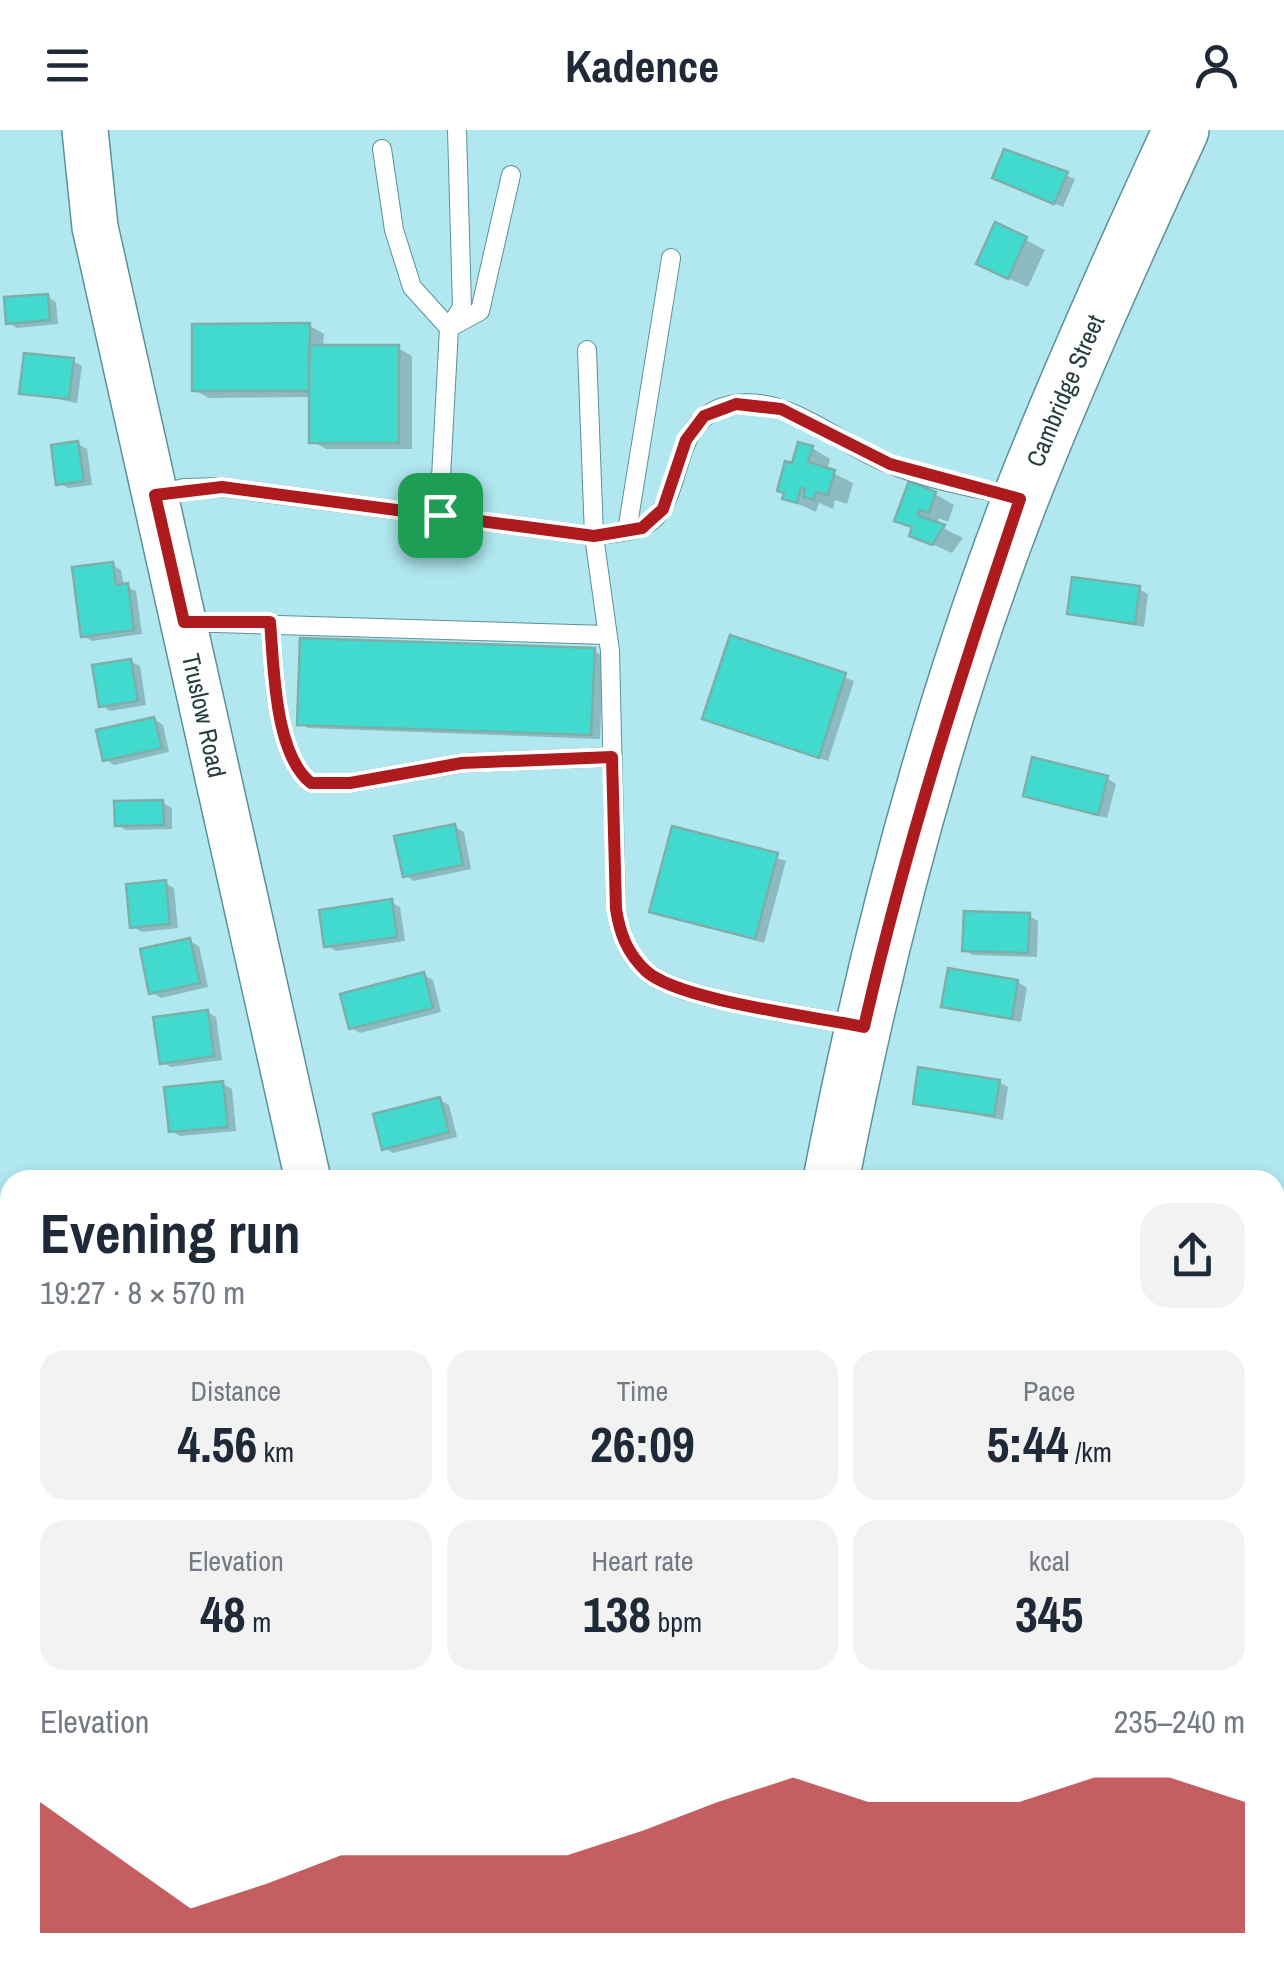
<!DOCTYPE html>
<meta charset="utf-8">
<style>
body{margin:0;font-family:"Archivo Narrow",sans-serif;background:#f2f2f3;color:#1f2937;height:100vh;display:flex;flex-direction:column;font-size:38px;white-space:nowrap}
*{box-sizing:border-box;margin:0}
p{font-size:32px;color:#747a83}
.icon{flex:none;width:55px;height:55px;fill:none;stroke:currentColor;stroke-width:2;stroke-linecap:round;stroke-linejoin:round}
.map{position:relative;flex:1;overflow:hidden}
.side{position:absolute;left:0px;top:1040px;width:1285px;height:812px;display:flex;flex-direction:column;background:#fff;border-radius:30px 30px 0 0;box-shadow:0 5px 15px #0003}
.side>*{flex:none}
.pin{position:absolute;display:grid;place-items:center;width:85px;height:85px;color:#fff;margin:-42px;border-radius:20px;box-shadow:0 5px 15px #0006}
.round{display:grid;place-items:center;flex:none;width:105px;height:105px;border-radius:30px;background:#f2f2f3}
.headline{display:flex;align-items:center;justify-content:space-between;height:170px;padding:0 40px}
h1{font-size:55px;font-weight:800;line-height:75px}
.figures{display:grid;grid-template-columns:repeat(3,1fr);gap:15px;height:170px;padding:10px 40px}
.figures div{display:grid;align-content:center;border-radius:25px;background:#f2f2f3;text-align:center}
.figures b{font-size:50px;font-weight:800}
.figures small{font-size:28px;font-weight:400}
.figures p{font-size:28px}
.chart{height:280px;padding:20px 40px}
.chart p{display:flex;justify-content:space-between}
.chart svg{width:100%;height:180px;margin-top:10px;fill:#ad1b1e;opacity:.7}
header{display:flex;justify-content:space-between;align-items:center;height:130px;padding:0 40px;background:#fff;font-size:45px;font-weight:800}
.map>svg:first-child{display:block}
</style>
<header><svg class="icon" aria-label="menu" viewBox="0 0 24 24"><path d="M4 6h16M4 12h16M4 18h16"/></svg>Kadence<svg class="icon" aria-label="person" viewBox="0 0 24 24"><circle cx="12" cy="8" r="4"/><path d="M4 21q1-7 8-7t8 7"/></svg></header>
<div class="map">
<svg width="1284" height="1852" viewBox="0 0 1284 1852">
<rect width="100%" height="100%" fill="#b1e8f0"/>
<path fill="#0003" d="M1019,24L1075,49L1063,77L1004,52Z
M997,95L1045,120L1028,157L998,144Z
M47,166L56,172L58,194L17,198L8,193Z
M310,196L324,204L323,218H398L412,226V319H326L312,311V267L209,268L194,260Z
M73,231L82,236L77,273L21,262Z
M78,314L87,319L92,355L68,358L59,353Z
M812,318L830,329L827,340L853,353L847,374L835,370L833,379L819,373L816,382L785,368L794,336Z
M935,364L954,375L948,392L939,388L937,395L963,408L952,423L912,405L914,399L897,390Z
M112,435L121,440L124,456L136,461L142,504L92,511L83,506Z
M1139,459L1148,464L1144,497L1069,483Z
M731,508L854,551L828,631L705,588Z
M594,521L603,526L600,609L308,598L299,593Z
M130,531L140,536L146,575L110,581L101,575Z
M154,589L163,595L169,622L114,635L105,629Z
M1107,648L1116,654L1107,688L1025,665Z
M163,673L172,678V699L126,700L117,695Z
M455,697L464,702L471,739L414,751L405,745Z
M674,699L786,731L764,813L652,781Z
M165,753L174,758L178,798L142,802L132,796Z
M391,772L400,777L405,811L336,821L327,816Z
M1029,786L1038,791L1037,827L973,825L964,820Z
M189,811L199,816L208,857L161,868L152,862Z
M424,845L433,850L441,882L360,903L351,898Z
M1018,852L1027,858L1021,892L944,875Z
M207,882L216,887L222,930L171,937L162,932Z
M999,952L1008,957L1003,990L915,973Z
M223,954L232,959L236,1001L180,1006L171,1001Z
M440,970L449,975L457,1007L393,1023L384,1018Z"/>
<g fill="none" stroke-linecap="round" stroke-linejoin="round">
<path stroke="#6086eb" stroke-width="9" d="M0,1092L10,1096
M129,1852L148,1842"/>
</g>
<path fill="#42dace" stroke="#7bb0aa" stroke-width="2.5" d="M1004,19L1068,42L1054,74L992,48Z
M995,92L1027,107L1008,149L976,134Z
M48,164L50,190L6,194L4,167Z
M310,193L309,261H192V194Z
M309,215H399V313H309Z
M24,223L74,228L69,269L19,264Z
M78,311L84,351L56,355L51,315Z
M798,312L813,316L808,332L835,340L828,365L816,362L814,370L803,367L805,359L801,358L797,373L782,369L784,363L777,361L785,331L792,333Z
M909,351L936,362L929,383L920,380L918,385L945,395L932,415L909,406L912,397L894,391Z
M113,432L116,455L128,453L134,500L81,507L72,437Z
M1072,447L1140,456L1135,494L1067,484Z
M730,505L846,543L819,628L702,589Z
M300,508L595,518L591,605L297,595Z
M131,529L138,571L99,577L92,535Z
M154,587L162,618L103,631L96,600Z
M1032,627L1108,646L1098,685L1023,666Z
M163,670L164,695L115,696L114,671Z
M455,694L463,735L403,747L394,706Z
M672,696L778,723L755,809L649,782Z
M166,750L170,794L130,798L126,754Z
M392,769L397,807L324,817L319,780Z
M964,781L1030,783L1028,823L962,821Z
M190,808L200,853L149,864L140,819Z
M948,838L1018,850L1012,889L941,877Z
M424,842L433,878L349,899L340,864Z
M208,880L214,926L160,934L153,887Z
M918,937L1000,950L994,986L913,974Z
M223,951L228,997L169,1002L164,957Z
M440,967L449,1002L382,1020L373,984Z
M894,1042L967,1049V1050H893Z"/>
<g fill="none" stroke-linecap="round" stroke-linejoin="round">
<g stroke="#5c9198" stroke-width="20">
<path id="service" d="M382,19L394,100L412,157L449,198L480,181L511,45
M587,220L594,406C608,403 626,403 639,398C691,380 661,285 736,274C791,266 841,316 890,334C929,350 974,357 1015,367
M155,365L184,358L221,357L594,406L610,521L616,779C620,804 627,824 646,841C678,870 811,886 858,896
M439,385L449,198L462,177L457,0
M627,401L671,128
M184,492L606,505
M270,492C274,537 274,624 311,653H350L462,633L612,627"/>
</g>
<g stroke="#5c9198" stroke-width="38">
<path id="minor" d="M0,1436L10,1431"/>
</g>
<g stroke="#5c9198" stroke-width="48">
<g id="tertiary">
<path id="s1" d="M85,0L95,97L308,1050"/>
<path d="M441,1852L443,1842"/>
</g>
</g>
<g stroke="#5c9198" stroke-width="58">
<g id="primary">
<path id="s2" d="M831,1050C876,819 936,587 1021,367C1070,243 1125,121 1181,0"/>
<path d="M698,1852L700,1842"/>
</g>
</g>
<use href="#service" stroke="#fff" stroke-width="18"/>
<use href="#minor" stroke="#fff" stroke-width="35"/>
<use href="#tertiary" stroke="#fff" stroke-width="45"/>
<use href="#primary" stroke="#fff" stroke-width="55"/>
</g>
<g fill="none" stroke-linecap="round" stroke-linejoin="round">
<g stroke="#fff" stroke-width="20">
<path id="route" d="M736,274L781,279L890,334L1020,369C961,543 905,717 864,897C816,887 677,870 646,841C627,823 620,804 616,779L612,627L462,633L350,653H311C274,624 274,536 270,492H184L155,365L222,357L594,406L642,398L663,379L686,310L704,286Z"/>
</g>
<use href="#route" stroke="#ad1b1e" stroke-width="12"/>
</g>
<g text-anchor="middle" stroke-width="9" stroke-linejoin="round" paint-order="stroke">
<g font-size="25" fill="#263d40" stroke="#fefefe">
<text dy="9" stroke="none"><textPath href="#s2" startOffset="825">Cambridge Street</textPath></text>
<text dy="9" stroke="none"><textPath href="#s1" startOffset="598">Truslow Road</textPath></text>
</g>
</g>
</svg>
<div class="pin" style="left:440px;top:385px;background:#1e9e55"><svg class="icon" aria-label="arrive" viewBox="0 0 24 24"><path d="M6 21V4h12l-3 4 3 4H6"/></svg></div>
<section class="side">
<div class="headline"><div><h1>Evening run</h1><p>19:27 · 8 × 570 m</p></div><a class="round"><svg class="icon" aria-label="share" viewBox="0 0 24 24"><path d="M12 15V3M7 8l5-5 5 5M5 13v7h14v-7"/></svg></a></div>
<div class="figures">
<div><p>Distance</p><b>4.56<small> km</small></b></div>
<div><p>Time</p><b>26:09</b></div>
<div><p>Pace</p><b>5:44<small> /km</small></b></div>
</div>
<div class="figures">
<div><p>Elevation</p><b>48<small> m</small></b></div>
<div><p>Heart rate</p><b>138<small> bpm</small></b></div>
<div><p>kcal</p><b>345</b></div>
</div>
<div class="chart"><p><span>Elevation</span>235–240 m</p>
<svg viewBox="0 0 160 44" preserveAspectRatio="none"><path d="M0 44V12L10 25L20 38L30 32L40 25L50 25L60 25L70 25L80 19L90 12L100 6L110 12L120 12L130 12L140 6L150 6L160 12V44z"/></svg>
</div>
</section>
</div>
